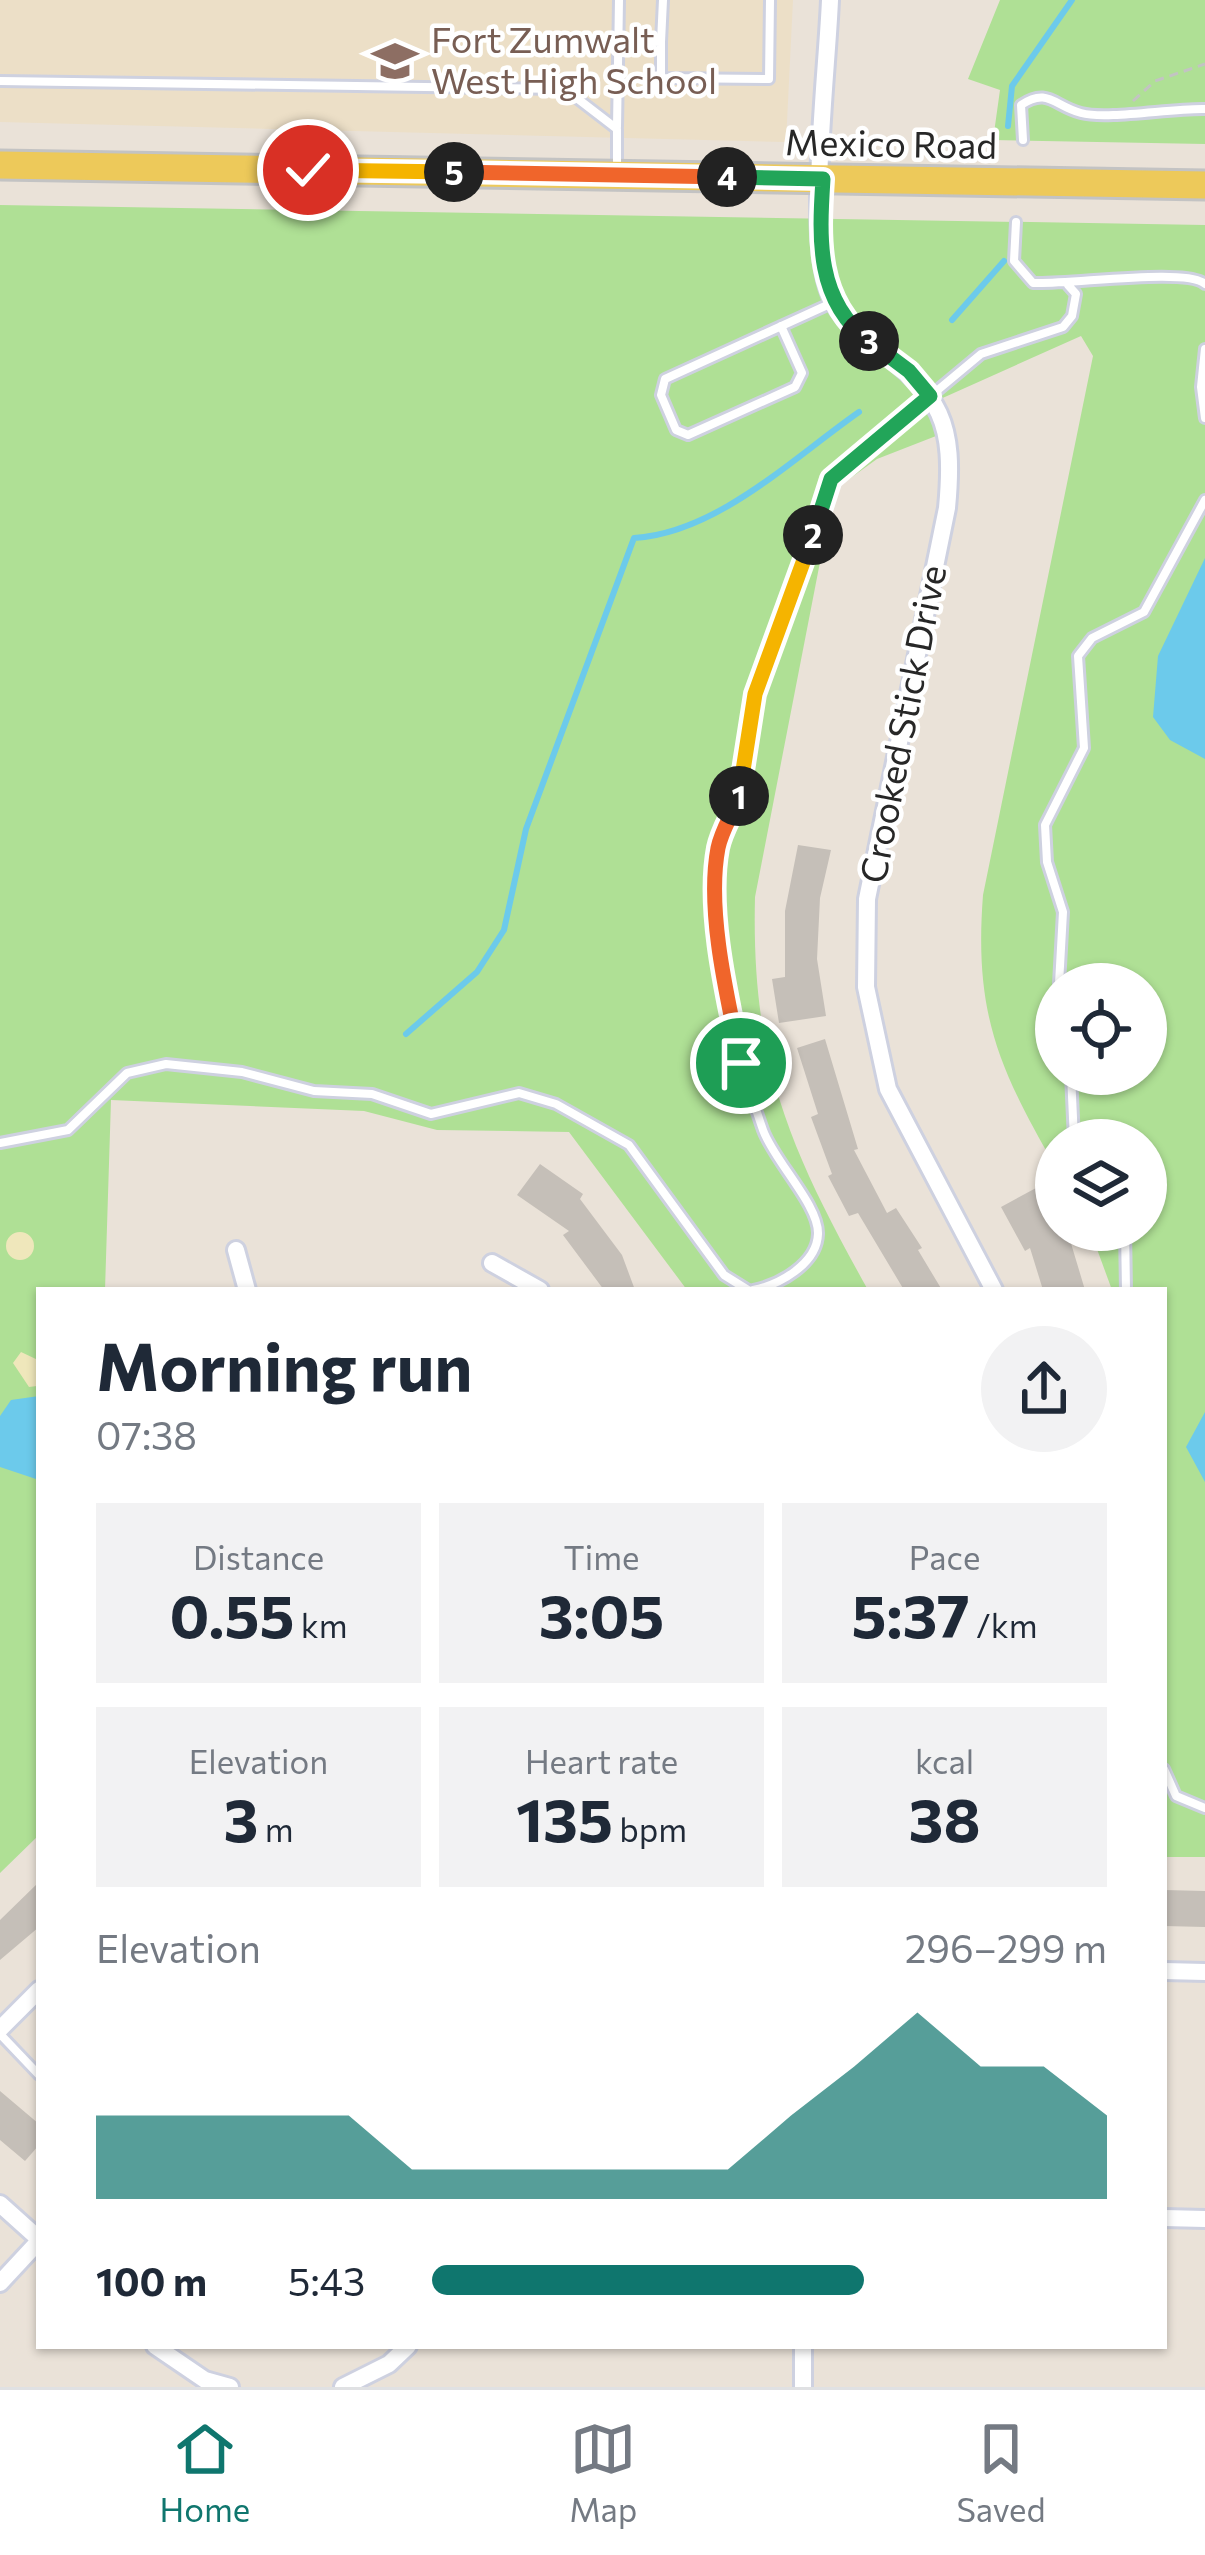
<!DOCTYPE html>
<meta charset="utf-8">
<style>
body{margin:0;font-family:Commissioner,sans-serif;background:#f2f2f3;color:#1f2937;height:100vh;display:flex;flex-direction:column;font-size:45px;white-space:nowrap}
*{box-sizing:border-box;margin:0}
p{font-size:39px;color:#747a83}
.icon{flex:none;width:66px;height:66px;fill:none;stroke:currentColor;stroke-width:2;stroke-linecap:round;stroke-linejoin:round}
.map{position:relative;flex:1;overflow:hidden}
.side{position:absolute;left:36px;top:1287px;width:1131px;height:1062px;display:flex;flex-direction:column;background:#fff;border-radius:0px;box-shadow:0 3px 9px #0004}
.side>*{flex:none}
.buttons{position:absolute;left:1035px;top:963px;display:grid;gap:24px}
.buttons a{display:grid;place-items:center;width:132px;height:132px;border-radius:50%;background:#fff;box-shadow:0 3px 9px #0004;font-size:60px}
.pin{position:absolute;display:grid;place-items:center;width:102px;height:102px;color:#fff;margin:-51px;border:6px solid #fff;border-radius:50%;box-shadow:0 3px 12px #0007}
.km{position:absolute;width:60px;height:60px;margin:-30px;border-radius:50%;background:#222;color:#fff;font-size:33px;line-height:60px;text-align:center}
.round{display:grid;place-items:center;flex:none;width:126px;height:126px;border-radius:63px;background:#f2f2f3}
.headline{display:flex;align-items:center;justify-content:space-between;height:204px;padding:0 60px}
h1{font-size:66px;font-weight:700;line-height:90px}
.stats{display:grid;grid-template-columns:repeat(3,1fr);gap:18px;height:204px;padding:12px 60px}
.stats div{display:grid;align-content:center;border-radius:0px;background:#f2f2f3;text-align:center}
.stats b{font-size:60px;font-weight:700}
.stats small{font-size:33px;font-weight:400}
.stats p{font-size:33px}
.chart{height:336px;padding:24px 60px}
.chart p{display:flex;justify-content:space-between}
.chart svg{width:100%;height:216px;margin-top:12px;fill:#0f766e;opacity:.7}
ul{padding:0 60px;list-style:none;font-size:39px}
li{display:grid;grid-template-columns:192px 144px 1fr;align-items:center;height:90px}
li i{height:30px;border-radius:15px;background:#0f766e}
.menu{display:flex;justify-content:space-around;align-items:center;height:168px;border-top:3px solid #e0e1e3;background:#fff;font-size:33px;color:#747a83}
.menu a{display:grid;justify-items:center;gap:6px}
.menu .on{color:#0f766e}
.map>svg:first-child{display:block}
</style>
<div class="map">
<svg width="1205" height="2387" viewBox="0 0 1205 2387">
<rect width="100%" height="100%" fill="#eae2d8"/>
<path fill="#ecdfc7" d="M0,0H793L786,142L0,122Z"/>
<path fill="#afe095" fill-rule="evenodd" d="M1000,0H1205V144L993,140L1000,90L968,79Z
M0,205L1205,225V1857H1164V1290H1112L1090,1230H1146V1140H1056V1168C998,1067 974,1013 983,895L1093,356L1081,336L927,405L936,436L877,459L834,490L755,897C751,1062 789,1148 868,1290H687L569,1132L437,1130L364,1111L111,1100L105,1290H39V1835L0,1873ZM1056,984H1146V1074H1056Z"/>
<path fill="#efe7bb" d="M6 1246a14 14 0 1 1 28 0a14 14 0 1 1-28 0Z
M21,1352L38,1360L37,1386L29,1387L13,1363Z"/>
<path fill="#6ccaeb" d="M1205,558V759L1170,740L1153,717L1158,656Z
M39,1396V1480L0,1467V1416L11,1400Z
M1205,1412V1482L1186,1447Z"/>
<g fill="none" stroke-linecap="round" stroke-linejoin="round">
<path stroke="#6ccaeb" stroke-width="6" d="M1008,126L1012,86L1072,0
M952,320L1004,261
M406,1034L477,972L504,930L526,829L634,538C717,533 793,458 859,412"/>
</g>
<path fill="#c5bfb8" d="M798,845L831,850L820,898L817,959L826,1016L779,1023L772,979L785,977V911Z
M825,1039L858,1149L854,1150L887,1213L896,1208L922,1248L918,1250L942,1290H904L858,1213L849,1216L828,1176L832,1174L811,1117L818,1114L797,1048Z
M540,1164L583,1194L580,1199L622,1255L635,1290H604L563,1235L569,1231L517,1195Z
M1036,1188L1056,1217V1230H1067L1085,1290H1043L1030,1248L1025,1251L1001,1207Z
M39,1882V1927L0,1960V1920Z
M1164,1890L1205,1891V1927L1164,1926Z
M0,2091L39,2124V2145L25,2161L0,2140Z"/>
<g fill="none" stroke-linecap="round" stroke-linejoin="round">
<g stroke="#ced1e0" stroke-width="14">
<path id="lane" d="M618,41L661,42V78L769,79L770,0
M661,42L663,0
M0,81L565,89L617,129V169
M617,127L619,0
M1023,140L1021,105C1048,87 1054,106 1081,113C1107,120 1172,108 1205,109
M1016,222L1014,261L1033,283C1069,285 1188,267 1205,284
M781,326L802,373L795,387L688,435L676,430L661,395L665,379L834,302
M1205,349L1201,387L1205,418
M1059,984L1063,912L1047,862L1045,825L1084,748L1078,656L1092,638L1144,612L1205,500
M1071,1074L1074,1140
M0,1143L68,1130L127,1073L166,1064L242,1072L314,1091L372,1094L431,1114L519,1093L556,1104L629,1145L724,1275L748,1290
M1125,1230L1126,1290
M753,1290C779,1285 817,1264 818,1234C819,1205 774,1161 763,1130C736,1055 705,932 718,852C721,828 738,808 742,784C748,754 747,724 755,694L831,479L981,354L1063,327L1072,316L1076,294L1068,285
M1164,1769L1176,1796L1205,1808
M0,2034L39,2075"/>
</g>
<g stroke="#ced1e0" stroke-width="22">
<path id="street" d="M830,0C827,74 808,221 828,287C835,310 854,330 873,344C942,396 955,422 947,508L867,899L866,987L888,1089L994,1290
M236,1250L247,1290
M492,1263L540,1290
M1164,1971L1205,1972
M0,2029L39,1990
M0,2204L39,2239
M1164,2218L1205,2219
M0,2283L39,2241
M155,2346L205,2380L230,2387
M343,2387L389,2364L408,2346
M803,2387V2346"/>
</g>
<g stroke="#c3c3c3" stroke-width="33">
<path id="primary" d="M0,165L1205,185"/>
</g>
<path stroke="#c3c3c3" stroke-width="3" stroke-dasharray="9 6" stroke-linecap="butt" d="M1133,101L1155,81L1205,64"/>
<use href="#lane" stroke="#fff" stroke-width="8"/>
<use href="#street" stroke="#fff" stroke-width="16"/>
<use href="#primary" stroke="#edc95a" stroke-width="27"/>
</g>
<g fill="none" stroke-linecap="round" stroke-linejoin="round">
<g stroke="#fff" stroke-width="24">
<path id="split-1" d="M739,796C733,814 722,829 718,848C706,911 728,1001 741,1063"/>
</g>
<g stroke="#fff" stroke-width="24">
<path id="split-2" d="M739,796L755,694L813,535"/>
</g>
<g stroke="#fff" stroke-width="24">
<path id="split-3" d="M813,535L831,479L930,396L909,371L869,341"/>
</g>
<g stroke="#fff" stroke-width="24">
<path id="split-4" d="M727,177L823,179C819,239 816,301 869,341"/>
</g>
<g stroke="#fff" stroke-width="24">
<path id="split-5" d="M454,172L727,177"/>
</g>
<g stroke="#fff" stroke-width="24">
<path id="split-6" d="M308,170L454,172"/>
</g>
<use href="#split-1" stroke="#f0652b" stroke-width="15"/>
<use href="#split-2" stroke="#f5b400" stroke-width="15"/>
<use href="#split-3" stroke="#22a559" stroke-width="15"/>
<use href="#split-4" stroke="#22a559" stroke-width="15"/>
<use href="#split-5" stroke="#f0652b" stroke-width="15"/>
<use href="#split-6" stroke="#f5b400" stroke-width="15"/>
</g>
<defs>
<g id="school-bare" transform="scale(3.6)"><path d="M0-5L7-2L0 1L-7-2ZM-4 1L0 2.5L4 1V4Q0 6-4 4Z" fill="#8d6e63" stroke="#fff" stroke-width="2.5" paint-order="stroke"/></g>
</defs>
<g fill-rule="evenodd">
<use href="#school-bare" x="395" y="61"/>
</g>
<g text-anchor="middle" stroke-width="9" stroke-linejoin="round" paint-order="stroke">
<g font-size="36" fill="#785e54" stroke="#fff" text-anchor="start">
<text x="431" y="53">Fort Zumwalt<tspan x="431" dy="41">West High School</tspan></text>
</g>
<g font-size="36" fill="#272727" stroke="#fff">
<text transform="translate(891 144) rotate(1)" y="13">Mexico Road</text>
<text transform="translate(903 724) rotate(-79)" y="13">Crooked Stick Drive</text>
</g>
</g>
</svg>
<div class="buttons">
<a><svg class="icon" aria-label="locate" viewBox="0 0 24 24"><circle cx="12" cy="12" r="6"/><path d="M12 2v4M12 18v4M2 12h4M18 12h4"/></svg></a>
<a><svg class="icon" aria-label="layers" viewBox="0 0 24 24"><path d="M12 4l9 5-9 5-9-5zM3 14l9 5 9-5"/></svg></a>
</div>
<div class="pin" style="left:741px;top:1063px;background:#1e9e55"><svg class="icon" aria-label="arrive" viewBox="0 0 24 24"><path d="M6 21V4h12l-3 4 3 4H6"/></svg></div>
<div class="pin" style="left:308px;top:170px;background:#d93025"><svg class="icon" aria-label="check" viewBox="0 0 24 24"><path d="M5 12l5 5 9-10"/></svg></div>
<b class="km" style="left:739px;top:796px">1</b>
<b class="km" style="left:813px;top:535px">2</b>
<b class="km" style="left:869px;top:341px">3</b>
<b class="km" style="left:727px;top:177px">4</b>
<b class="km" style="left:454px;top:172px">5</b>
<section class="side">
<div class="headline"><div><h1>Morning run</h1><p>07:38</p></div><a class="round"><svg class="icon" aria-label="share" viewBox="0 0 24 24"><path d="M12 15V3M7 8l5-5 5 5M5 13v7h14v-7"/></svg></a></div>
<div class="stats">
<div><p>Distance</p><b>0.55<small> km</small></b></div>
<div><p>Time</p><b>3:05</b></div>
<div><p>Pace</p><b>5:37<small> /km</small></b></div>
</div>
<div class="stats">
<div><p>Elevation</p><b>3<small> m</small></b></div>
<div><p>Heart rate</p><b>135<small> bpm</small></b></div>
<div><p>kcal</p><b>38</b></div>
</div>
<div class="chart"><p><span>Elevation</span>296–299 m</p>
<svg viewBox="0 0 160 44" preserveAspectRatio="none"><path d="M0 44V27L10 27L20 27L30 27L40 27L50 38L60 38L70 38L80 38L90 38L100 38L110 27L120 17L130 6L140 17L150 17L160 27V44z"/></svg>
</div>
<ul>
<li><b>100 m</b>5:43<i style="width:64%"></i></li>
</ul>
</section>
</div>
<nav class="menu">
<a class="on"><svg class="icon" aria-label="home" viewBox="0 0 24 24"><path d="M3 11l9-7 9 7M6 9v11h12V9"/></svg>Home</a>
<a><svg class="icon" aria-label="map" viewBox="0 0 24 24"><path d="M3 6l6-2 6 2 6-2v14l-6 2-6-2-6 2zM9 4v14M15 6v14"/></svg>Map</a>
<a><svg class="icon" aria-label="saved" viewBox="0 0 24 24"><path d="M7 4h10v16l-5-4-5 4z"/></svg>Saved</a>
</nav>
